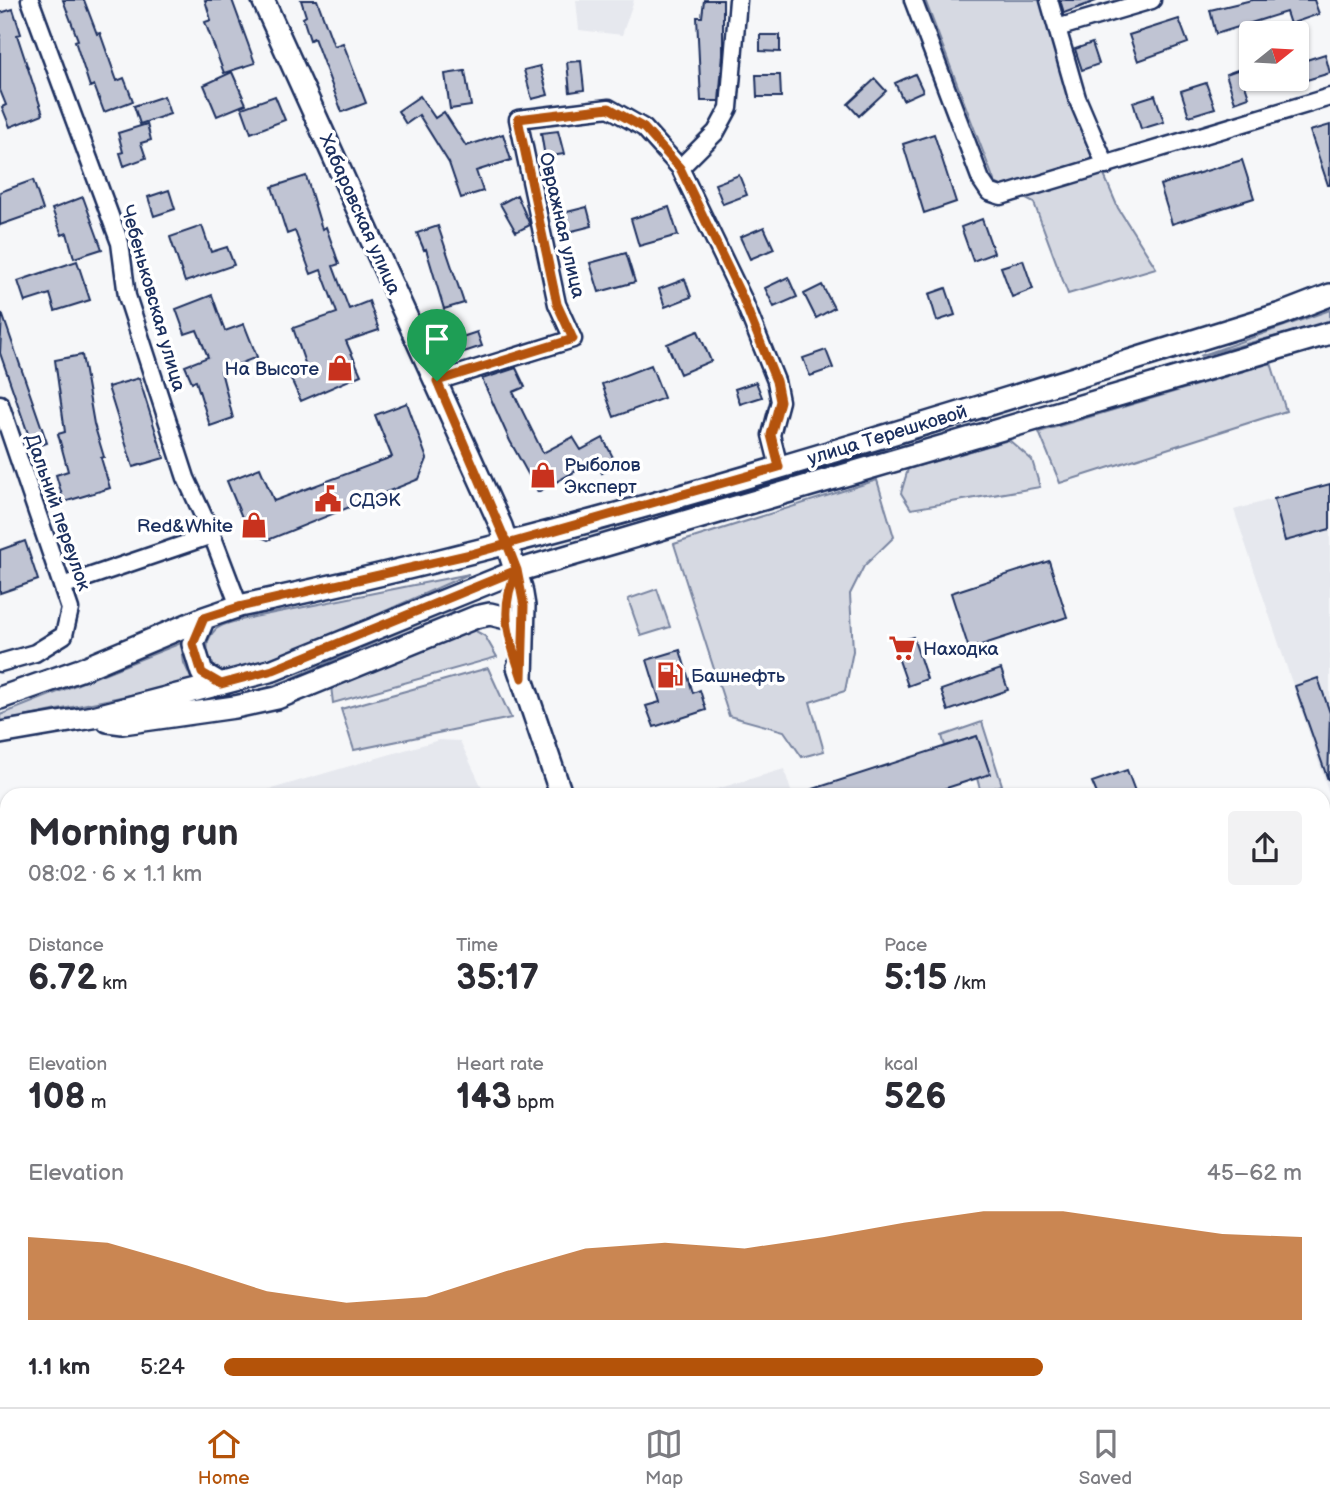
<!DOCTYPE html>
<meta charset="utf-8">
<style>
body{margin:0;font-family:"Balsamiq Sans",sans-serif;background:#f2f2f3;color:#2b2b33;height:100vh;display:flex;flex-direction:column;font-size:26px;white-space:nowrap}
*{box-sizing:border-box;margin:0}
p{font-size:23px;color:#7c7c81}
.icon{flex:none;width:38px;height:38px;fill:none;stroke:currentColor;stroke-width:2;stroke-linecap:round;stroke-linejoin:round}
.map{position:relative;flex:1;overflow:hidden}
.panel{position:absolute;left:0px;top:788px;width:1330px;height:620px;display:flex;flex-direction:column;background:#fff;border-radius:21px 21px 0 0;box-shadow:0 2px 5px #0004}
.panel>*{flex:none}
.needle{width:46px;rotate:72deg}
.tools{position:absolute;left:1239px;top:21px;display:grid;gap:14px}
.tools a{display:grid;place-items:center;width:70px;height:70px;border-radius:7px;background:#fff;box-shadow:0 2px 5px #0004;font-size:35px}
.pin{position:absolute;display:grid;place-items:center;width:60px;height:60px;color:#fff;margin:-72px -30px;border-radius:50% 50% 50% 0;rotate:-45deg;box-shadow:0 0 7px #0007}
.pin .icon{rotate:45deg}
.round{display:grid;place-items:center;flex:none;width:74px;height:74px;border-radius:7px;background:#f2f2f3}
.head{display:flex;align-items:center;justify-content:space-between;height:119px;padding:0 28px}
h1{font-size:38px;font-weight:700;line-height:52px}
.metrics{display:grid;grid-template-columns:repeat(3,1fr);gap:10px;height:119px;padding:7px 28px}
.metrics div{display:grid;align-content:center}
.metrics b{font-size:35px;font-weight:700}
.metrics small{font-size:19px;font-weight:400}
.metrics p{font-size:19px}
.chart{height:196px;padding:14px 28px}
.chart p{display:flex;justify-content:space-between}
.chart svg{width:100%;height:126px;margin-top:7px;fill:#b45309;opacity:.7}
ul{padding:0 28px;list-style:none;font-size:23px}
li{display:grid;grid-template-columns:112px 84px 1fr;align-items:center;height:52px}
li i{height:18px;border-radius:9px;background:#b45309}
.tab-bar{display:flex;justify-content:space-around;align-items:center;height:98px;border-top:2px solid #e1e1e2;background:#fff;font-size:19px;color:#7c7c81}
.tab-bar a{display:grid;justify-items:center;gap:4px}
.tab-bar .current{color:#b45309}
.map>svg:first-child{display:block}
</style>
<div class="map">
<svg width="1330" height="1407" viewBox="0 0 1330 1407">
<rect width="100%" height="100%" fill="#f6f7f9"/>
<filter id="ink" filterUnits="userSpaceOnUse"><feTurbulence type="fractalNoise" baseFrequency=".0143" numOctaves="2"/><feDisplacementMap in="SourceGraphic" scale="14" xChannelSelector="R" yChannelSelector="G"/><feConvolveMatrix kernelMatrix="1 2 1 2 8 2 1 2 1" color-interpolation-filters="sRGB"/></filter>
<g filter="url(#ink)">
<path fill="#e6e8ee" d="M576,0H634L622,35L579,30Z
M1330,483V796L1234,510Z
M439,740L460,741L485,794H254Z
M784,769L792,794H700Z"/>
<path fill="#d6d9e2" stroke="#7884a0" stroke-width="2" d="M925,0H1042L1081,121L1118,208L1156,268L1068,294L1034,203L995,183Z
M1330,310V322L1200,356Z
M1271,363L1286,411L1060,483L1039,432Z
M1009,440L1032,460L1040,487L911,509L901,493L908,469Z
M877,480L894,537L864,566L850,594L853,651L845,691L810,702L824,751L802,757L784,731L729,716L674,544Z
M469,574L268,663L224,675C210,666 200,645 215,630C223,622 243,620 254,617Z
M657,589L670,627L641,636L628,599Z
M447,611L455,612L448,618L293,687L214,700L261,690L288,680Z
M472,629L485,636L497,657L333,703L331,686Z
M181,643L184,663L193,682L0,722V715Z
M488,668L511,718L354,750L341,709Z
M982,722L1002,785L981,793L977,778L989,773L977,736L945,746L942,736Z
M1330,826V1177L1323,1156V829Z
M1323,1335H1330V1407H975L974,1400H1323Z"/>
<path fill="#c0c4d3" stroke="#1b2f5e" stroke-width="2" d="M63,0H84L97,34L100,33L117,81L124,78L133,101L104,112L94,85L90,87L75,41L78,40Z
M205,0H232L255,63L224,73L205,22L211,20Z
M301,0H317L334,46L343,43L366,103L342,112L314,38L310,40L303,18L306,16Z
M704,0H723V54L719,101H701L697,17H702Z
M1060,0H1096V1L1064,13Z
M1252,0H1314L1319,14L1290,24L1286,12L1216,34L1210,10Z
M13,9L21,34L17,35L43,114L10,127L2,107L6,105L0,90V13Z
M1179,19L1188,43L1138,61L1129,35Z
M760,35H780V52L760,51Z
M1092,43L1099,64L1082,70L1075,49Z
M1325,54L1330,73L1300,82L1297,63Z
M581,61L584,90L570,92L567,62Z
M540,66L548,95L532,99L524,70Z
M1240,69L1249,97L1235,102L1226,74Z
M465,71L471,106L450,109L445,74Z
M232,72L246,104L217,116L204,85Z
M915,74L923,91L903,100L895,83Z
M756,75H780L781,97H757Z
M875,79L886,91L859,116L848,104Z
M1206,83L1215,108L1189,116L1181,91Z
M1155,95L1164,122L1141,129L1133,102Z
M164,96L170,114L140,124L134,106Z
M275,96L285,120L251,133L242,108Z
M420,96L435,118L444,112L466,146L503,134L511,160L476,171L483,191L461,198L449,163L419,115L406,124L398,111Z
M147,124L151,140L141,143L146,158L124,166L120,153L123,152L118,133Z
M1330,125V185H1328L1310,131Z
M558,131L564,154L545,157L541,133Z
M934,134L956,202L924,213L903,144Z
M1242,160L1254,198L1172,224L1160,185Z
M739,175L747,195L723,204L715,184Z
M306,176L322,229L326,227L339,264L333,266L349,309L369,301L379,330L346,341L361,375L301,401L290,377L307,369L293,328L337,313L321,270L311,274L295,231L287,234L272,187Z
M33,180L43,210L0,225V192Z
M169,190L175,209L154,216L148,197Z
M517,195L530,225L516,232L500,204Z
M83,197L102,249L74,258L67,233L62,235L52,209Z
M587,207L592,226L564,233L559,214Z
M669,207L678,235L639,246L631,219Z
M982,219L994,253L973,261L961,227Z
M202,226L211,252L227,247L234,265L185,282L170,237Z
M438,226L464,303L444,309L426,249L424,250L417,233Z
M764,227L774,249L750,259L740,237Z
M626,253L635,282L599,292L590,263Z
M1023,260L1033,289L1012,297L1001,267Z
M77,261L90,300L55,311L50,294L25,302L18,281Z
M788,277L797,297L774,307L765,288Z
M685,279L691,297L665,307L659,289Z
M822,285L834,308L816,318L804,294Z
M946,288L955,315L937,321L929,294Z
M212,295L225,331L244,324L257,357L221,371L233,418L210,426L196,381L192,382L185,366L208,357L197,330L185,334L176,309Z
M2,313L47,443L33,448L0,353Z
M698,331L711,361L680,374L667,344Z
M477,332L482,346L464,352L459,338Z
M826,350L833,368L810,376L803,358Z
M82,355L94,424L104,457L101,458L110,488L64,502L56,475L68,471L58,434L65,432L55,360Z
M651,365L664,398L614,417L602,384Z
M516,368L525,387L513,392L543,453L573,437L581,450L603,438L617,465L602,473L596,460L538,492L510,441L482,379Z
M139,378L164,458L133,467L108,387Z
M756,382L762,397L740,404L735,389Z
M407,403L427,459L419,479L268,540L248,532L227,481L260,468L274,501L392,457L375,415Z
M1330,484V529L1285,541L1274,499Z
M25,541L38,580L0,593V550Z
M1049,561L1067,617L969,649L951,593Z
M913,637L927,679L908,686L893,643Z
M680,650L693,693L700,690L706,710L654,727L646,706L660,702L647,660Z
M1001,669L1008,690L948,711L941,690Z
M1318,678L1330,713L1328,780L1295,686Z
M977,736L990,774L928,794H804V792Z
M1127,770L1136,794H1097L1092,782Z"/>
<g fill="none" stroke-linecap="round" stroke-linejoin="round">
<g stroke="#1b2f5e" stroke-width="21">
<path id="minor" d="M30,0L120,243L127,296L186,478L212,535L239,606
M913,0L981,180L989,192L1001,196L1330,97
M1049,0L1077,98L1106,166
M1057,28L1152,0
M680,168L743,299L776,381L780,401L771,435L779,467
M437,381L573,339L557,304L518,119L609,108L644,128L680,168L716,132L729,108L738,0
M0,404L70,609L64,635L35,653L0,663
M62,586L212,535
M765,1400L769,1407"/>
</g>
<g stroke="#1b2f5e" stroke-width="26">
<path id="major" d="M263,0L501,526L521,588L524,606L522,678
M204,618L193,644L202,673L221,684
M518,667L561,794
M0,698L80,670L204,618L239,606C592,533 936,420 1281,314L1330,295
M108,721L123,723L235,707L277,698L476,617L490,614L506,618
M0,733L93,717L273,670L517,571L1330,333
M1323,1295H1330"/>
</g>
<use href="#minor" stroke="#fff" stroke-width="16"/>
<use href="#major" stroke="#fff" stroke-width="21"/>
</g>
</g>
<g fill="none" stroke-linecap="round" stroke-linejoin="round" filter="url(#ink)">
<g stroke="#fff" stroke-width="14">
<path id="route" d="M437,381L507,544L471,554L239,607L204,618L193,644L202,673L221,684L273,670L517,570L524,606L522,678C509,639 498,610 517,570L507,544L779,467L771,435L780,401L776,381L743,299L680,168L644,128L609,108L518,119L557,304L573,339L437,381"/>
</g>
<use href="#route" stroke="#b45309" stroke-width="9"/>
</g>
<defs>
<g id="shop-bare" transform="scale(2.1)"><path d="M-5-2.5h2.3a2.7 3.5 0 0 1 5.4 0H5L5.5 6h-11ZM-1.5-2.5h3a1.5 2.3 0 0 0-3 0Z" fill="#c8321e" stroke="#fff" stroke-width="2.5" paint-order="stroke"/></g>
<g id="civic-bare" transform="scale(2.1)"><path d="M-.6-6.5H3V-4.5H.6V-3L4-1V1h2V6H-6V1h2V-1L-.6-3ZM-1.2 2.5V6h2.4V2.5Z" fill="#c8321e" stroke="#fff" stroke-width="2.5" paint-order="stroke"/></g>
<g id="supermarket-bare" transform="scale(2.1)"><path d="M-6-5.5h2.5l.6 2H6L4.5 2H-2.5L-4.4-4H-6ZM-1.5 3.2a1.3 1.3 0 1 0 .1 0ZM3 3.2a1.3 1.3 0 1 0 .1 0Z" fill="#c8321e" stroke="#fff" stroke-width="2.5" paint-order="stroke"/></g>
<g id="fuel-bare" transform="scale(2.1)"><path d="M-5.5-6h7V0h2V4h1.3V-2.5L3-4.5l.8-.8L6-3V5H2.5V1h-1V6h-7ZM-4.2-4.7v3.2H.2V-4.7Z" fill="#c8321e" stroke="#fff" stroke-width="2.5" paint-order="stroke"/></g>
</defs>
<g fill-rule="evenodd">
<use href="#shop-bare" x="340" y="368"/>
<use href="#shop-bare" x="543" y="475"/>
<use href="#civic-bare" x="328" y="499"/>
<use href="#shop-bare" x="254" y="525"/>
<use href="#supermarket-bare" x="902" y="648"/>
<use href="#fuel-bare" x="670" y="675"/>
</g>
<g text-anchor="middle" stroke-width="7" stroke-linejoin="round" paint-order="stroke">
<g font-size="19" fill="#1b2f5e" stroke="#fff">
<text transform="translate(361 214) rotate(66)" y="7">Хабаровская улица</text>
<text transform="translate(563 225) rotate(77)" y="7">Овражная улица</text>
<text transform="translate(154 298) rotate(74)" y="7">Чебеньковская улица</text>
<text transform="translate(887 434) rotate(-17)" y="7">улица Терешковой</text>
<text transform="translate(59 512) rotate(71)" y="7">Дальний переулок</text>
</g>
<g font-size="19" fill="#1b2f5e" stroke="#fff" text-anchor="start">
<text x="319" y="375" text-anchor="end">На Высоте</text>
<text x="564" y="471">Рыболов<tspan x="564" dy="22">Эксперт</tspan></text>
<text x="349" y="506">СДЭК</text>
<text x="233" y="532" text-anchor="end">Red&amp;White</text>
<text x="923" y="655">Находка</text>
<text x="691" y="682">Башнефть</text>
</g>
</g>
</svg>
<div class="tools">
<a><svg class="needle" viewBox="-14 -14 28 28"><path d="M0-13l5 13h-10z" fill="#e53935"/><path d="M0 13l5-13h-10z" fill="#7c7c81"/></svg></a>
</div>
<div class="pin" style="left:437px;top:381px;background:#1e9e55"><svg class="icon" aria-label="arrive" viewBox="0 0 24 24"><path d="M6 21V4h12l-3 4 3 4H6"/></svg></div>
<section class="panel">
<div class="head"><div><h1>Morning run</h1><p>08:02 · 6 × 1.1 km</p></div><a class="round"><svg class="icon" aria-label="share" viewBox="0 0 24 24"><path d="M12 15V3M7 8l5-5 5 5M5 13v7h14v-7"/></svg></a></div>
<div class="metrics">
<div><p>Distance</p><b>6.72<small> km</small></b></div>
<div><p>Time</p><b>35:17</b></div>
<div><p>Pace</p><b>5:15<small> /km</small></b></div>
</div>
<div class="metrics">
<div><p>Elevation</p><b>108<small> m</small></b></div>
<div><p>Heart rate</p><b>143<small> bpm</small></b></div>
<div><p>kcal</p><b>526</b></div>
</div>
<div class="chart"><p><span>Elevation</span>45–62 m</p>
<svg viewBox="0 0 160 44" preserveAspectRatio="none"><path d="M0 44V15L10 17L20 25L30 34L40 38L50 36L60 27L70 19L80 17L90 19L100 15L110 10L120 6L130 6L140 10L150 14L160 15V44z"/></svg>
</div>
<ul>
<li><b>1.1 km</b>5:24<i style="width:76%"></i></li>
</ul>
</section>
</div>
<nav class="tab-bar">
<a class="current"><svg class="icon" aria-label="home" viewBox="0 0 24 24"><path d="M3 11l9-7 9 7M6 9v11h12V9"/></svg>Home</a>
<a><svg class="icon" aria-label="map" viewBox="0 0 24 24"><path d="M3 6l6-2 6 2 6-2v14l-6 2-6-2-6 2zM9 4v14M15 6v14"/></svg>Map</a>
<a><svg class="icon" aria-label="saved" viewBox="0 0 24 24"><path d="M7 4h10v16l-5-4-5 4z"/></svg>Saved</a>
</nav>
